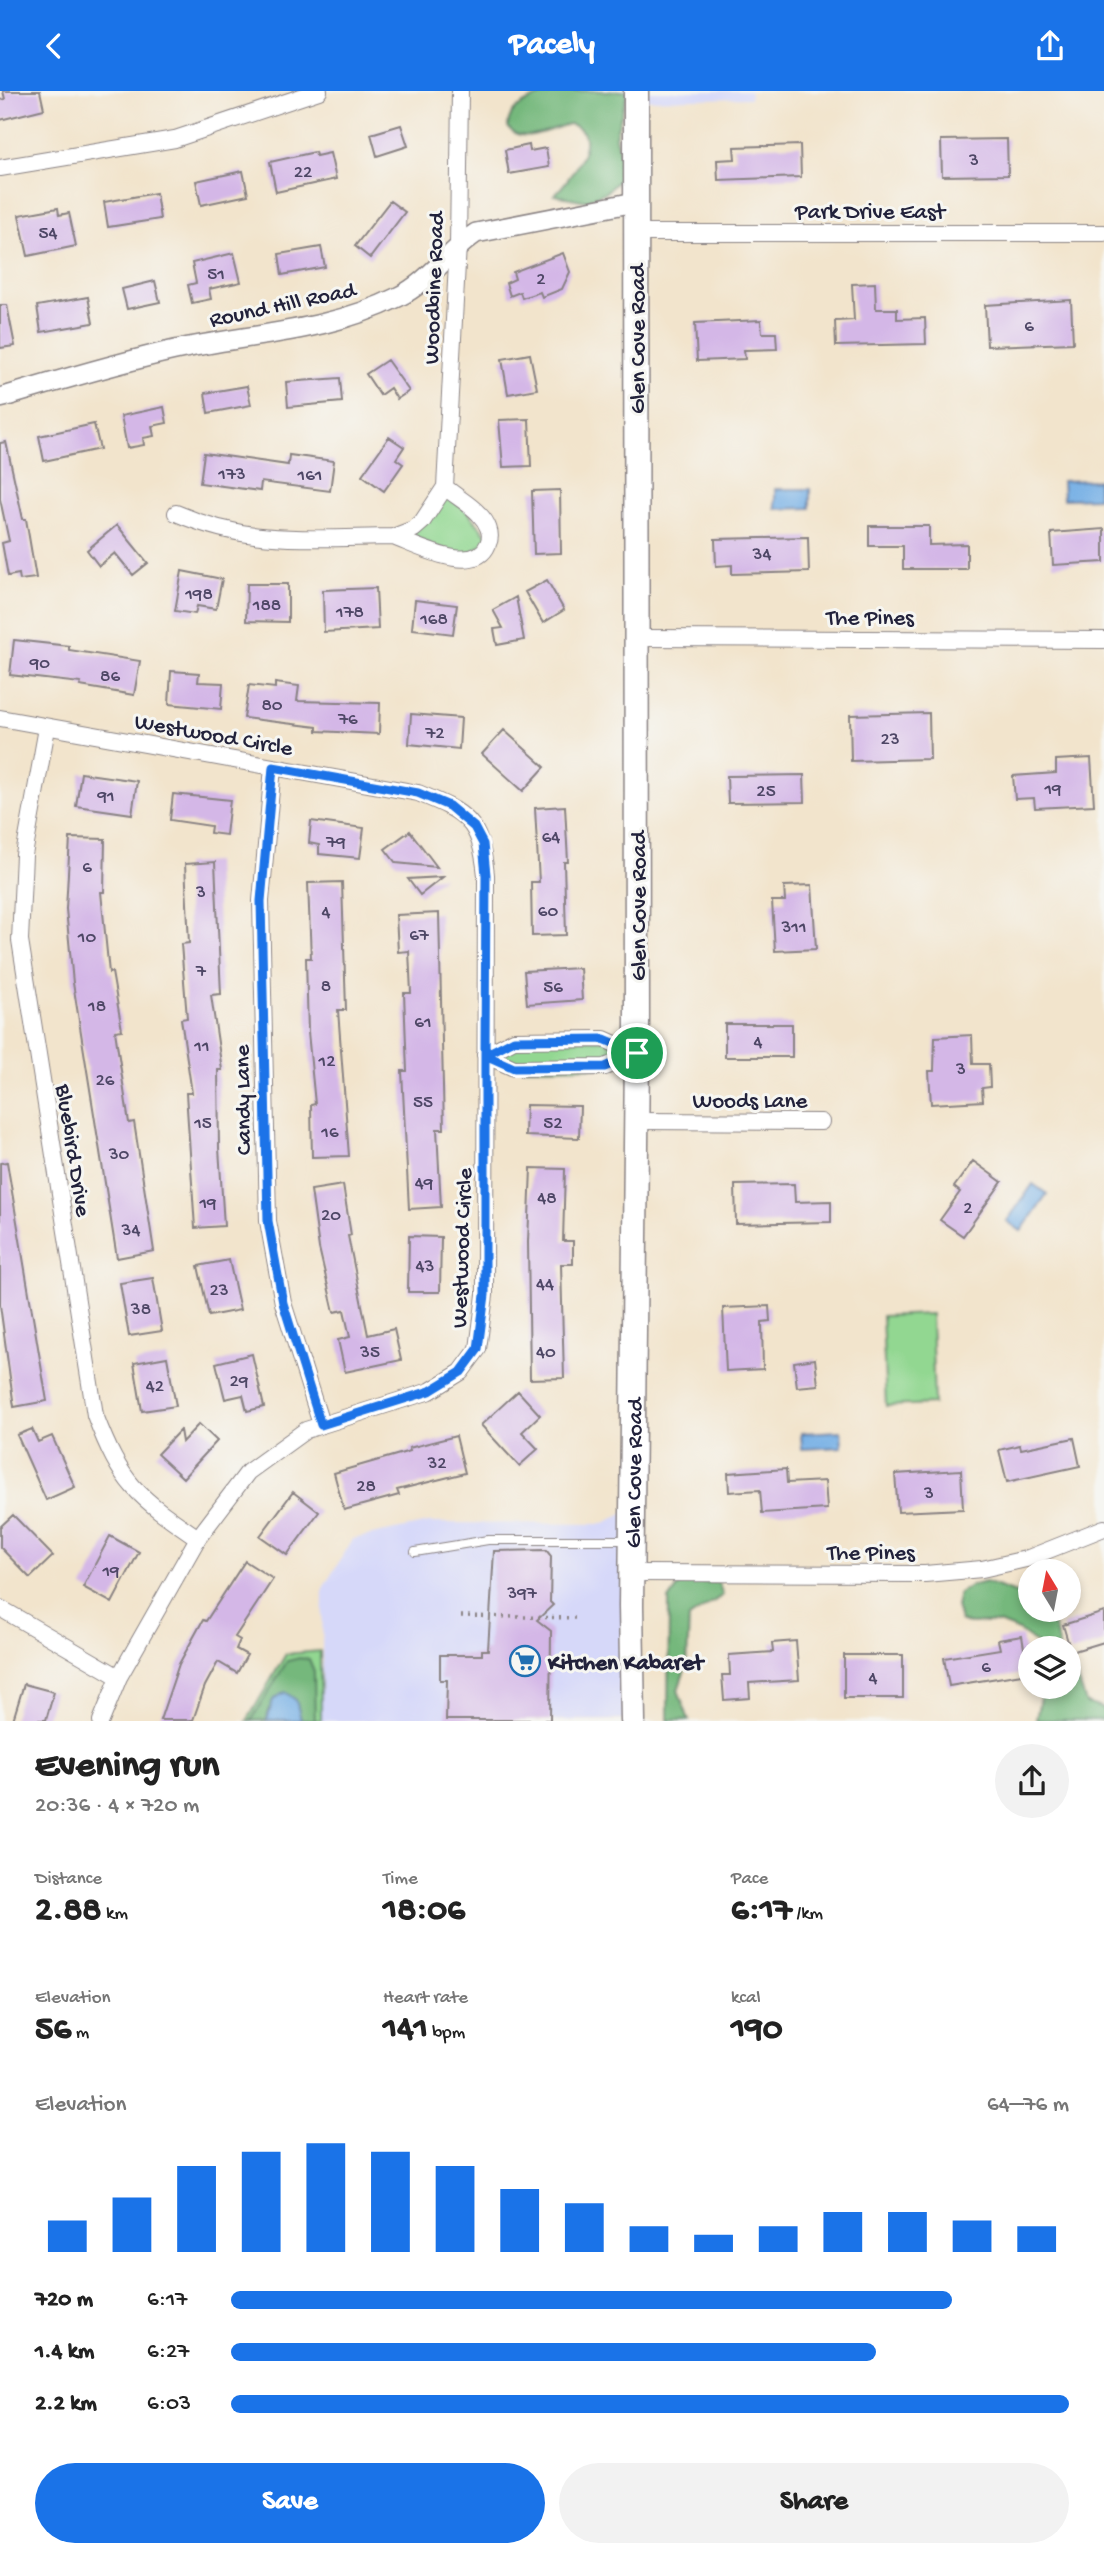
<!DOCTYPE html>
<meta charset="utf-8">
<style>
body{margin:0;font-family:"Gochi Hand",sans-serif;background:#f2f2f2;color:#222;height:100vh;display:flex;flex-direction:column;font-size:26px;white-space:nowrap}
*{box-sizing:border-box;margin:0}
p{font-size:23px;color:#767676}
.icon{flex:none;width:38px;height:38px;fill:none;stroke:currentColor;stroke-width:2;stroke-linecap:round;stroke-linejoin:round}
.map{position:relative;height:1630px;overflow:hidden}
.side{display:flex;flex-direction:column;background:#fff;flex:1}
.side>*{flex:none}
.needle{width:46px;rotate:350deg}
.fabs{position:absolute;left:1018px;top:1468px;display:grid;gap:14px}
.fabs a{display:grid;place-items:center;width:63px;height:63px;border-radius:50%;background:#fff;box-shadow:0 4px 10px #0003;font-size:35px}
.pin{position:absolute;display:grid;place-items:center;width:60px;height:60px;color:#fff;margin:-30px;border:4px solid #fff;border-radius:50%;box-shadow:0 2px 7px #0007}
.round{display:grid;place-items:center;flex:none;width:74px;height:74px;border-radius:37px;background:#f2f2f2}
.summary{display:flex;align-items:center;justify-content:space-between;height:119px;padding:0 35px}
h1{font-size:38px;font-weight:700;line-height:52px}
.metrics{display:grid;grid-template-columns:repeat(3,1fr);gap:10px;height:119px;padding:7px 35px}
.metrics div{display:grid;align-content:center}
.metrics b{font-size:35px;font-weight:700}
.metrics small{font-size:19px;font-weight:400}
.metrics p{font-size:19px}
.chart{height:196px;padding:14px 35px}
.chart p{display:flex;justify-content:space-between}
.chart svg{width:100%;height:126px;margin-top:7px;stroke:#1a73e8;stroke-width:6}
.cta{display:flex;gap:14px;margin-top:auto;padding:14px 35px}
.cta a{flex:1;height:80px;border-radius:42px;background:#1a73e8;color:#fff;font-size:28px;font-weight:700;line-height:80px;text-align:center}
.cta a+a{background:#f2f2f2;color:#222}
ul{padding:0 35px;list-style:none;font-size:23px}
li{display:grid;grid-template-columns:112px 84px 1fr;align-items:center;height:52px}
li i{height:18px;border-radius:9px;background:#1a73e8}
header{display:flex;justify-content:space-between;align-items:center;height:91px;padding:0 35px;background:#1a73e8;color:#fff;font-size:32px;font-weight:700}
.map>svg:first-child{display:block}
</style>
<header><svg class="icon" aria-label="back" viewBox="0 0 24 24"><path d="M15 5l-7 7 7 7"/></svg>Pacely<svg class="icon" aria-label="share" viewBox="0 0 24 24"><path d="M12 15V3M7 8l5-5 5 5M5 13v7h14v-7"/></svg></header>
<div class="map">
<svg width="1104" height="1630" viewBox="0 0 1104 1630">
<rect width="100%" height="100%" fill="#f6f6f2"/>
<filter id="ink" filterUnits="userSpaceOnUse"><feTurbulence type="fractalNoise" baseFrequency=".0143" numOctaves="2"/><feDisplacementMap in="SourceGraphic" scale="14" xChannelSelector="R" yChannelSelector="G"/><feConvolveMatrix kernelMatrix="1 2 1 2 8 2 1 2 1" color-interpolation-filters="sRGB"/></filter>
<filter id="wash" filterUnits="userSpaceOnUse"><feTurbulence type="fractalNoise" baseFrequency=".00686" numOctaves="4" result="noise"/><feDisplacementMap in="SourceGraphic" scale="28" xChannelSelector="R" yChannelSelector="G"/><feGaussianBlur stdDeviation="1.57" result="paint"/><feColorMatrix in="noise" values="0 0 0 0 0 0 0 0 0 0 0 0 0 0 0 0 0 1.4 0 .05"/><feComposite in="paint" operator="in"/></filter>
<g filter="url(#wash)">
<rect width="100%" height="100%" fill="#f2e4cc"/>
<path fill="#d6d8f9" d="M636,0H750V7L636,9Z
M632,1417L633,1629L321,1630L323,1497L353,1448L428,1432L603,1433Z"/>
<path fill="#92d791" stroke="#5a7c66" stroke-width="2" d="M455,405L490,448L462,468L405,442L439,407Z
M604,948L637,963L605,976L514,977L485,964L514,949Z
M931,1223L934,1313L886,1315L882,1225Z
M320,1560L321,1629L247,1630L286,1563Z"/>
<path fill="#75b87b" stroke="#4c6d5b" stroke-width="2" d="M552,0H628L615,46L623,74L620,88L606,101L586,110L554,104C568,91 607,41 569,33C552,37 520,55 508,36C507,15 535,7 552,0Z
M693,1490L718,1491L723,1504L689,1527L687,1573L678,1599L689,1629H668L669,1509L680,1493Z
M985,1491L1016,1502L1030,1498V1518L1055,1537L1059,1557H1040C1030,1545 1011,1534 995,1532C981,1530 973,1536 960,1530L956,1515L959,1502L970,1495Z
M299,1567L309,1568L314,1580L315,1629H301L296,1609L269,1618L267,1629L251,1630L287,1570Z
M1069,1576L1077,1585L1086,1612L1104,1618V1629H1036L1042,1596H1069Z"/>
<path fill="#75afe5" stroke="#4c6890" stroke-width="2" d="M1098,389V407L1063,408L1062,390Z
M775,398H810V417L775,418Z
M1033,1093L1047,1103L1021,1140L1007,1130Z
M841,1340L842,1356L802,1358L801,1342Z
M285,1601L296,1609L301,1629H267L273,1609Z"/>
<g id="blocks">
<path fill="#d4b7e7" d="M3,0H40L44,18L0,29V9L5,8Z
M401,34L408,55L377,65L371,43Z
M1007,48L1008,84L942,85L941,49Z
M529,54L530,60L546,57L549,76L509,83L505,59Z
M800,54L801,86L718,89L717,69L735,68L734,56Z
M315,61L316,65L330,62L336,88L276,101L270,71Z
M243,80L248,104L201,114L196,90Z
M156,102L160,128L108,136L104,111Z
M390,110L405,121L370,167L355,155Z
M58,117L59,124L69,122L76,155L28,165L19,124Z
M321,156L325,176L282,184L279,163Z
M234,162L241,191L209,198L211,208L192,212L188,194L196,192L192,172Z
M563,162L570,181L562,198L542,206L540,201L522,207L520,201L510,205L506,192L515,188L513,181Z
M155,190L160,211L127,218L122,198Z
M875,192L876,218H897V228L925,227L926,253L836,255L835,230L854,229L852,193Z
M88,206L93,232L41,241L37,215Z
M1071,209L1073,252L987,255L985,214Z
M0,214H7L15,255L0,257Z
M761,229L762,242H776L777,258L744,259L745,268L697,270L695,232Z
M530,263L537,298L508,303L502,268Z
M387,269L409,300L397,308L390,297L380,304L366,283Z
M340,287L342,311L288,316L286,291Z
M247,295L251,314L208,322L205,302Z
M164,316L167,332L152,335L154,345L143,347L144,354L127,357L121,325Z
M529,328L531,375L503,376L499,329Z
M94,333L100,358L44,370L39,345Z
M389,346L404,356L396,368L403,373L384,400L362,384Z
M6,351L23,428H26L36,487L20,489L19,483L8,485L2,452L9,450L0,408V352Z
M204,362L288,374L289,364L334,370L330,400L261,391L260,400L200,392Z
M560,399L561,462L534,463L532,400Z
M117,434L148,472L133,484L115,462L99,475L87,459Z
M869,435H929V454L967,453V478H903V455H869Z
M1104,438V471L1053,474L1051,442Z
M808,446L809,481L732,483V474L716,475L715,448Z
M182,480L222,488L216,518L197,515L195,523L175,520Z
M547,489L564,519L543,532L525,501Z
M247,493H288V531L246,530Z
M376,497L378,538L324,541L323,499Z
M516,506L524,549L497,554L494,538L503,537L493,519Z
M415,509L457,514L453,543L412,538Z
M14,549L69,555V559L140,570L134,604L80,595L81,592L10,584Z
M171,580L199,582L198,591L223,592L221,618L169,613Z
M275,592L299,595L297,610L380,612L379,643L317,640V636L244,627L249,594L275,597Z
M929,622L930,668L851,670L850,624Z
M411,623L461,627L459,658L409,653Z
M504,639L545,676L523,700L482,663Z
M1091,667L1094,714L1035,717L1034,707L1015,708L1013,685L1056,682V669Z
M81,682L137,690L132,723L76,715Z
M804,684L805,711L728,712L727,685Z
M173,703L230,709L226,744L210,742L211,735L170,729Z
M565,715L568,771H564L566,844L532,845L531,791H539L535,717Z
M311,730L364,737L360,767L319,763V754L309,752Z
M410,740L437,776L396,772L385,758Z
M70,747L105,748L104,801H101L109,882L112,881L122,939L115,940L129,1032L134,1031L154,1160L117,1167L73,892L66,818Z
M215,771L221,903L211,904L222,979H218L219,1057L224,1135L195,1137L186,1002H192L181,928L187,927L181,853L189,852L185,773Z
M443,786L420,804L408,788Z
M342,791L346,919H338L349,1065L312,1066L311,1014L315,1013L308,941L306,867H311L308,792Z
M812,794L816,858L775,860L772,810H785L784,795Z
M439,822L444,1038H437L441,1116L409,1118L402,980H407L404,902H411L409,860L398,861L396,824Z
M580,877L582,909L527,913L524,880Z
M725,933H792V966H725Z
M972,944L973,973H989L990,996L982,997L983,1010L931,1013L929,980H934L935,946Z
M526,1014L580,1015L579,1047L525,1045Z
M973,1070L1002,1091L963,1145L940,1129L960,1101L954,1096Z
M7,1071L47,1310L14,1316L0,1214V1072Z
M531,1077L565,1078L563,1150H573V1173H561L564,1287L530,1288L528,1151Z
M794,1093L795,1111L831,1110V1131L736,1133L735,1094Z
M343,1094L351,1144L348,1145L368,1244L394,1238L401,1269L345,1281L338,1249L350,1246L344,1219L334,1221L319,1157L311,1099Z
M409,1145L441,1146L440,1201H408Z
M229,1169L240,1219L209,1225L198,1175Z
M153,1187L162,1240L129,1245L120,1192Z
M769,1215L770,1230L762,1231L763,1278L726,1280L723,1217Z
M252,1263L264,1316L247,1320L243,1304L225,1308L216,1272Z
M167,1266L176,1315L142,1320L134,1272Z
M815,1268L818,1294L797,1296L794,1271Z
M518,1300L540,1324L522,1341L538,1358L519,1375L481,1334Z
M199,1333L217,1350L183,1387L157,1363L180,1339L182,1351Z
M32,1338L38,1351L52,1345L75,1396L46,1409L17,1344Z
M456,1345L465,1382L397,1399L399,1404L344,1419L334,1382L410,1360L409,1357Z
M1074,1347L1080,1375L1007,1391L999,1359L1020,1354L1021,1358Z
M786,1378L787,1392L825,1390L827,1418L762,1422L760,1399L729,1401L728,1382Z
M961,1379L963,1418L898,1421L895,1383Z
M293,1401L319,1421L287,1464L260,1445Z
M13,1424L53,1465L30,1487L0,1456V1436Z
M110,1445L139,1461L112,1512L83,1496Z
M546,1459L551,1465L550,1511L553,1514L537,1529L551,1540L550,1629H446L447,1589H440V1564H482V1559H488L494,1460Z
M245,1470L273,1488L235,1546L240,1549L236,1558L247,1564L237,1582L218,1571L205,1595L193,1629H160L179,1573L203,1529L206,1530Z
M1104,1521V1551L1071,1561L1063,1534Z
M1022,1545L1028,1582L949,1595L944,1567L1000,1558L998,1549Z
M796,1550L799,1589L749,1592L750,1607L724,1609L722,1584H730L729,1564L773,1561L772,1552Z
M844,1564H903V1607H844Z
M24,1593L54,1601L46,1629H13Z"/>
</g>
</g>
<g filter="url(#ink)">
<use href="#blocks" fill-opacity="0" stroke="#8a8384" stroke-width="2"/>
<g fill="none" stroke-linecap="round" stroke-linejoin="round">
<g stroke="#8a8384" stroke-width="10">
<path id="service" d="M415,1461L488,1449H628"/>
</g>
<g stroke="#8a8384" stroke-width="18">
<path id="minor" d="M0,77L175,48L319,0
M636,142H1104
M176,422C251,455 313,447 393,446L414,438L422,431L445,396L458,154L460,0
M393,446C416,454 475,486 488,453C493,443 487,431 479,423C470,413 455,405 445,396
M637,547L1104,549
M0,627L418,702C467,722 480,729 486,784L485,1204L478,1258L461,1281L430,1300L306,1339L248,1381L198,1447L119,1586L101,1630
M47,637L24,764L20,849L95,1324C122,1395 137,1405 198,1447
M273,676L261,810L268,1130L283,1212L321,1333
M604,948L637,963L605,976L514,977L485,964L514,949Z
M636,1030L821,1031
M631,1482L925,1483L982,1478L1026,1468L1104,1437
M0,1517L119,1586"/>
</g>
<g stroke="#8a8384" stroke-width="22">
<path id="tertiary" d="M0,307C58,290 116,272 175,259C250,243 329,241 398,206C429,191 448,161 476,142L635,111"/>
</g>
<g stroke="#8a8384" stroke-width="27">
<g id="primary">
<path id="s1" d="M633,1630L631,1515L637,963L636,0"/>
</g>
</g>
<path stroke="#8a8384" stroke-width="3.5" stroke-dasharray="2 5" stroke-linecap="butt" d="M461,1525L577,1527"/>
<use href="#service" stroke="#fff" stroke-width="8"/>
<use href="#minor" stroke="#fff" stroke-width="16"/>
<use href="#tertiary" stroke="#fff" stroke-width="19"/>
<use href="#primary" stroke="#fff" stroke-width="24"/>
</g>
</g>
<g fill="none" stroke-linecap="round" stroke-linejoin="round" filter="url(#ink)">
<g stroke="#fff" stroke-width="14">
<path id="route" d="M637,962L605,976L514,977L485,964V1204L478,1258L461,1281L430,1300L321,1334L283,1212L268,1130L261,810L273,676L418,702L449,715L474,736L483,753L486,784L485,964L514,949L604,948L637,962"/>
</g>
<use href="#route" stroke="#1a73e8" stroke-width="9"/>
</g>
<defs>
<g id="supermarket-ring" transform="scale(1.575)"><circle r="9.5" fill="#f6f6f2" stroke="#1f6fb2" stroke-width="1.5"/><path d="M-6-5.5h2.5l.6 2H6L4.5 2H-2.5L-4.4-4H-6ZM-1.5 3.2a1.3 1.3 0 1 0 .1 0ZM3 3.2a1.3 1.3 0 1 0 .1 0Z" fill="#1f6fb2"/></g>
</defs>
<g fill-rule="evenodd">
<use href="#supermarket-ring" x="525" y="1570"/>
</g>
<g text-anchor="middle" stroke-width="6" stroke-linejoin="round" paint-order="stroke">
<g font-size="19" fill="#4e4766">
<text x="974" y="74">3</text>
<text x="303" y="86">22</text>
<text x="48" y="147">54</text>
<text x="216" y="188">51</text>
<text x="541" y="193">2</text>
<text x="1029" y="240">6</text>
<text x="232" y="388">173</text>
<text x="310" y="389">161</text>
<text x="762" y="468">34</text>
<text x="199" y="508">198</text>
<text x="267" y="519">188</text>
<text x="350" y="526">178</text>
<text x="434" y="533">168</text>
<text x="40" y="577">90</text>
<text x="110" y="590">86</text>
<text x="272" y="619">80</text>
<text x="348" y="633">76</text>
<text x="435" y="647">72</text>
<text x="890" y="653">23</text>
<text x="1053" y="703">19</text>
<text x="766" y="705">25</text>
<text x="106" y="710">91</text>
<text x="551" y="751">64</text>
<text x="336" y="756">79</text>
<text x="87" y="781">6</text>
<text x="201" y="806">3</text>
<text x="548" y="825">60</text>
<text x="326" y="826">4</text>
<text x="794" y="841">311</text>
<text x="419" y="849">67</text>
<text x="87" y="851">10</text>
<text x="201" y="885">7</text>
<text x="326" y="900">8</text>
<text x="553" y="901">56</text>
<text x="97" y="920">18</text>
<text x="423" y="936">61</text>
<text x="758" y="956">4</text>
<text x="202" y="960">11</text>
<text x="327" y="975">12</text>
<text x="961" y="983">3</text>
<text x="105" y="994">26</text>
<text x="423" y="1016">55</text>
<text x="203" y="1037">15</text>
<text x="553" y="1037">52</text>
<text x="330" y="1046">16</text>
<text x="119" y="1068">30</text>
<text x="424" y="1097">49</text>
<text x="547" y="1112">48</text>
<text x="208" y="1117">19</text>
<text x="968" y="1122">2</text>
<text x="331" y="1129">20</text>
<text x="131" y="1144">34</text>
<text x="425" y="1180">43</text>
<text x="545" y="1198">44</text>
<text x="219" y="1204">23</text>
<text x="141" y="1223">38</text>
<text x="370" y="1266">35</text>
<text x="546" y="1266">40</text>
<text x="239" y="1295">29</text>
<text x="155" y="1300">42</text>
<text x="437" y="1377">32</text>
<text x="366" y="1400">28</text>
<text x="929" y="1407">3</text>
<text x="111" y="1485">19</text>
<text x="522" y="1507">397</text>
<text x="986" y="1581">6</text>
<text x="873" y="1592">4</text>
</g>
<g font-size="23" fill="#22223b" stroke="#f6f6f2">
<text x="870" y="127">Park Drive East</text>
<text transform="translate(432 197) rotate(-88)" y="8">Woodbine Road</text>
<text transform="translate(282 212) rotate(-12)" y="8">Round Hill Road</text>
<text transform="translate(636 248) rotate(-90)" y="8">Glen Cove Road</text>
<text x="870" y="533">The Pines</text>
<text transform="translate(214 642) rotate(10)" y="8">Westwood Circle</text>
<text transform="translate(637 815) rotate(-90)" y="8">Glen Cove Road</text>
<text x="750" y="1016">Woods Lane</text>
<text transform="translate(241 1009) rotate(-91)" y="8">Candy Lane</text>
<text transform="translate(75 1059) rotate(81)" y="8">Bluebird Drive</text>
<text transform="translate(460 1157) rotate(-88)" y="8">Westwood Circle</text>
<text dy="8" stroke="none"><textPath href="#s1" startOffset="248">Glen Cove Road</textPath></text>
<text x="871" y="1468">The Pines</text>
</g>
<g font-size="23" font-weight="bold" fill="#22223b" stroke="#f6f6f2" text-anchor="start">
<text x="548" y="1578">Kitchen Kabaret</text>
</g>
</g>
</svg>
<div class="fabs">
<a><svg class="needle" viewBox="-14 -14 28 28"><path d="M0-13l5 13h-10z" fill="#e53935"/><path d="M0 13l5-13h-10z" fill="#767676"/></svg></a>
<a><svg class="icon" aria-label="layers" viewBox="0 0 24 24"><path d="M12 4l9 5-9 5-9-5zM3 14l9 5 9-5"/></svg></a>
</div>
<div class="pin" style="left:637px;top:962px;background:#1e9e55"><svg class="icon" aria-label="arrive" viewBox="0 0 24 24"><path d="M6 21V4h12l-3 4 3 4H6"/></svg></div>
</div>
<section class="side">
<div class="summary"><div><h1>Evening run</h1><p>20:36 · 4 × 720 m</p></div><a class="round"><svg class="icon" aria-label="share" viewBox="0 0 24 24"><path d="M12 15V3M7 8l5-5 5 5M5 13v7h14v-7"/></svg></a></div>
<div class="metrics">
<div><p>Distance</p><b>2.88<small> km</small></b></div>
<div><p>Time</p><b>18:06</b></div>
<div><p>Pace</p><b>6:17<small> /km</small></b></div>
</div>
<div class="metrics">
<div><p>Elevation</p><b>56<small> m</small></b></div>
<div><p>Heart rate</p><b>141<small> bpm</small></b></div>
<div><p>kcal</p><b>190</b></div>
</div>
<div class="chart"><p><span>Elevation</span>64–76 m</p>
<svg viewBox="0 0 160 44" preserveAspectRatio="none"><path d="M5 44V33M15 44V25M25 44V14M35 44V9M45 44V6M55 44V9M65 44V14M75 44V22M85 44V27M95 44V35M105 44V38M115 44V35M125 44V30M135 44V30M145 44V33M155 44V35"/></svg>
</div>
<ul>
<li><b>720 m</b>6:17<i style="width:86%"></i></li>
<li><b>1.4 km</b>6:27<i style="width:77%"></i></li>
<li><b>2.2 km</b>6:03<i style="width:100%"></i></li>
</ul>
<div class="cta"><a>Save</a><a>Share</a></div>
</section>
